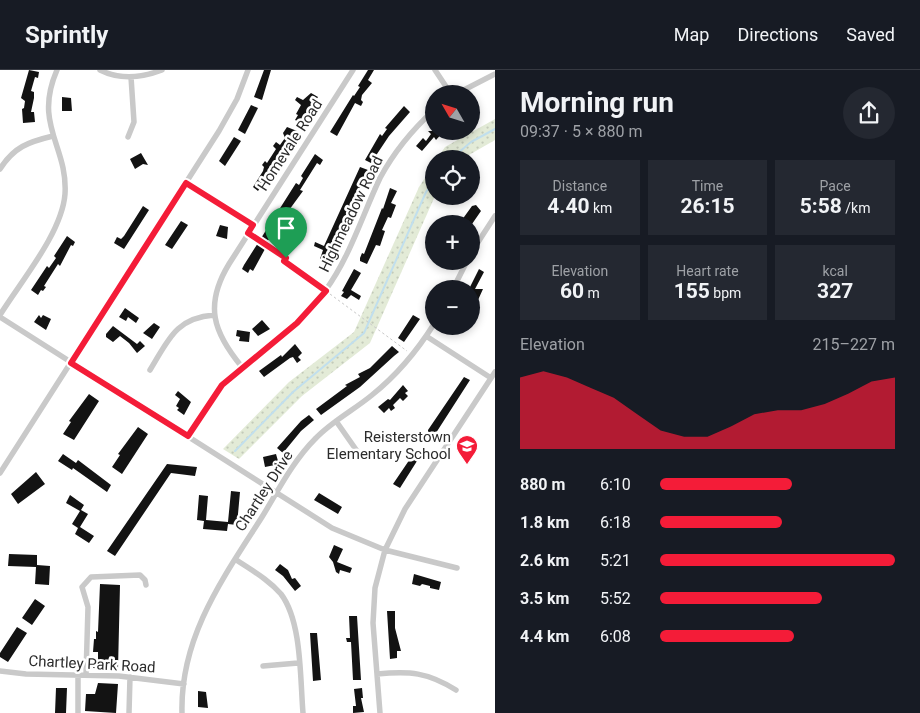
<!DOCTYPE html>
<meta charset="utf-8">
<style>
body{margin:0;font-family:Roboto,sans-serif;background:#242831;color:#f1f3f6;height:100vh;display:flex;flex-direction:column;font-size:19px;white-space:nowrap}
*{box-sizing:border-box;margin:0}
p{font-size:16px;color:#9ea1a6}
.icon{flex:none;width:28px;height:28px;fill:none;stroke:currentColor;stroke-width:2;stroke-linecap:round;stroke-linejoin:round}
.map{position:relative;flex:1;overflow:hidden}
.panel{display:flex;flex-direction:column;background:#171b24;width:425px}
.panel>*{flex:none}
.needle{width:32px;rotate:309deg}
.tools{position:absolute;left:425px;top:15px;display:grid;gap:10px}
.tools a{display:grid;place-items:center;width:55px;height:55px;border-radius:50%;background:#171b24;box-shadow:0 2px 8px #0003;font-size:25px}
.pin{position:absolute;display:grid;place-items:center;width:42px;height:42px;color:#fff;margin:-51px -21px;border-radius:50% 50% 50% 0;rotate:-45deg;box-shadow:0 0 5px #0007}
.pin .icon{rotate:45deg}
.round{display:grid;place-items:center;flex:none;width:52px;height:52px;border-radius:26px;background:#242831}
.head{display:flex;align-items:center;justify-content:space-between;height:85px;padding:0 25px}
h1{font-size:28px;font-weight:700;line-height:38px}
.stats{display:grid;grid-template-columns:repeat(3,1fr);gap:8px;height:85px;padding:5px 25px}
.stats div{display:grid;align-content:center;border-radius:0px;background:#242831;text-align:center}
.stats b{font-size:21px;font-weight:700}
.stats small{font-size:14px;font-weight:400}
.stats p{font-size:14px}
.chart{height:140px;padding:10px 25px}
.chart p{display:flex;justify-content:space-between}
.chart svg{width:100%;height:90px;margin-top:5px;fill:#f41c38;opacity:.7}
ul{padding:0 25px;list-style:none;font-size:16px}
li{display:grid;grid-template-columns:80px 60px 1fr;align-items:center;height:38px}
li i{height:12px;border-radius:6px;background:#f41c38}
header{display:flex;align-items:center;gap:30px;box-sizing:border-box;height:70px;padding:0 25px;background:#171b24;border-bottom:1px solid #363941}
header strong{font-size:24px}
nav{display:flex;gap:28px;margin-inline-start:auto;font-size:18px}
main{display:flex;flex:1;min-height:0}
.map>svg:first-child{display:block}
</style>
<header>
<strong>Sprintly</strong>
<nav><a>Map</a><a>Directions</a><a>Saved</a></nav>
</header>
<main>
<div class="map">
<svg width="495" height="643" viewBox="0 0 495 643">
<defs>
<pattern id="park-dots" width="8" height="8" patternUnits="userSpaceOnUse" patternTransform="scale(1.25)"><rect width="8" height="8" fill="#e3ebd7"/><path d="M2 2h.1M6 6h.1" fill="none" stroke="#c3cab9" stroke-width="1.8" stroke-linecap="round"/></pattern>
</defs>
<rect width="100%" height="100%" fill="#fff"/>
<path fill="url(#park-dots)" d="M495,49V70L462,89H437L445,77Z
M434,94L435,126L370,273L302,326L239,389L223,379L289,312L354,262L419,117Z"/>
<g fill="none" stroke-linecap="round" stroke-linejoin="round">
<path stroke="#c1dfed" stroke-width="2" d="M451,89L471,72L495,59
M235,381L293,322L364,263L426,122L434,111"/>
</g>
<path fill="#131313" d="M29,0L39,2L38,8L35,7L31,21L34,22V28L31,42H34L35,52L23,53L22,39L24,38L25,31L21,28Z
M264,0H271L262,30L254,27Z
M368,0H374L368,10L372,13L362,25L361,30L363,32L361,36L355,33L337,66L330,62L353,25L354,26L360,17L358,16Z
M311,23L318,27L301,53L295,50L298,45L296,44L301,35L295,30L297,27L303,30Z
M62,27L71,28L72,41H62Z
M251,35L258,38L245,64L238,60Z
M404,36L410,42L389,66L371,93L365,90L380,64L382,66L387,59L385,58Z
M287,57L297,61L258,121L253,117L263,101L264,97L262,95L265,91L267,93L276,79L273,76L276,72L280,75L285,68L283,63Z
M428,61H444L436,70L434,67L422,81L416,76L423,68L426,71L431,64Z
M234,67L241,71L225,96L219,91Z
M141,83L148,95L143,94L135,99L130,89Z
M315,84L323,90L320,95L317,93L300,120L303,121L284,147L286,148L273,170L270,168L263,178L265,179L253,201L250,199L248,203L242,199L244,195L296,113L299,115L303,108L301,106Z
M360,97L368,100L326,192L320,189L323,180L314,176L315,172L324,176Z
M390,118L397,121L391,133L396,135L391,148L388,147L382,160L385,161L380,176L376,175L367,194L360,191V188L362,183L364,184L382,138L383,139Z
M476,135L481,141L472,154H459L472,136Z
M143,136L149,140L124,179L114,173L117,167L121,169L124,166Z
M181,151L188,155L172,179L165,175Z
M220,155L228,157L227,169L216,166Z
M67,166L75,172L73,176L71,175L60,196L58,194L44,216L46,217L43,221L41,220L38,225L31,220L47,196L49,198L56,188L54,186Z
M354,199L361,203L351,220L361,226L359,230L351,225L347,229L341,226L344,222L342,221Z
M479,199L484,202L475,219H483L478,230L471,226V219H469Z
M125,238L139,248L136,253L128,247L126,251L119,247Z
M39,245L41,248L43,245L51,249L46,260L34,252Z
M413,245L420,249L404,272L398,268Z
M262,250L270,259L258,266L252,259Z
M154,253L160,257L152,269L143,263Z
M113,256L137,274L140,271L145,276L137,283L129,273L120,266L113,272L106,267V264Z
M237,260L250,262L249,272L239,271L240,267L236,266Z
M295,274L302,283L298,287L301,290L297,293L293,287L290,288L264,307L259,301L281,285L282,287Z
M392,276L399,282L394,286L360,317L321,345L316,339L347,316L345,315L360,307L358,304L370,298Z
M464,307L470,310L434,366L428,362V360Z
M403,315L408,321L405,323L408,326L403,331L400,328L393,335L395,338L391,341L389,338L384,343L378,337L388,329L390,330Z
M178,321L191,332L184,345L177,340L179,338L176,336L180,329L175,325Z
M89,324L99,331L74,370L63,364L71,352L69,351Z
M309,345L314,350L301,361L283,383L277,378L301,351Z
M138,357L148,364L122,404L112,397L120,385L118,384Z
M63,384L76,393L78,390L111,415L107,422L73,398L72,400L58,391Z
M276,384L278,391H274L275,395L265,397L263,387Z
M412,386L417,391L400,418L393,414Z
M167,394L197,397L195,406L171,403L115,486L107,481Z
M36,402L45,414L18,434L11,424Z
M231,421L240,422L237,455L228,454L227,461L203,459L204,451L197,450L199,425L208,426L206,450L228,452Z
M319,423L342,437L338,444L314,430Z
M70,425L84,435L81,440L88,444L80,457L94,466L89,473L75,464L78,458L72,454L80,441L66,433Z
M334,475L343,479L337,492L352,498L350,503L340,500L339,504L336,502L333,492L329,487Z
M9,484L37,485V495L50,496L49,515L35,514L36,497L8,496Z
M280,494L288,500L292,509L295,508L301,516L295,521L283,506L275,500Z
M414,504L441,512L439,520L430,518V516L422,514L420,516L412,514Z
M100,514L120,515L118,599L93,598V592H98V582H93L94,569H96V561L98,562Z
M35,529L45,536L32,555L22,548Z
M387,541H395V558L401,581H397V588L390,589Z
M349,546H357L361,610H353L351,572H347L346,568H350Z
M17,557L27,563L8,592L0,587V583Z
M310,563H317L321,610L313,611Z
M98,613L118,614L116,643L85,641L86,624H95Z
M56,618H67L66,643H55Z
M362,618L363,628H361L364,642L353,643V636H356L354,619Z
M198,621L206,622L208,638L198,637Z"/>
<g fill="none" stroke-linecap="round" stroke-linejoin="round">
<path stroke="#c9c9c9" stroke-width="1" stroke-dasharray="2.5 2.5" stroke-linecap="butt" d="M253,166L286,188L284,191L320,217
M330,224L407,281"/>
<path stroke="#c9c9c9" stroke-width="5.5" d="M100,0C120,10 141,8 162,0
M435,0L451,24
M456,24L495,4
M128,67L134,52L131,7
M0,99C14,77 28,72 53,66
M186,113L253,155
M471,183L495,146
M453,219L467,191
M0,245C21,211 62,163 65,124C68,76 33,55 57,0
M0,247L332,458L385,480L457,498
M426,266L491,308
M242,297C213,262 204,235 229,194L353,0
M150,300C168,271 175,248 214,245
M336,351L357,381
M188,366C200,345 212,325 230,308C261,277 299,257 325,221C350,187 362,146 380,108C394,82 412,60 434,40
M0,403L219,61L237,29L248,0
M235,489C251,500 268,509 281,524C302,552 300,608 303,643
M263,596L298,593
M0,601L26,604L119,606L184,614
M377,604C410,601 427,602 456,620
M78,605V643
M86,605L88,537L82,517L91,507L140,505L145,510L146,515
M129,643L130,607
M182,643C180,567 223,508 262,447C278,421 293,391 315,369C332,351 354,340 372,325C397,305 417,281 434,254
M380,643L373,553L375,518L385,480L405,439L495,302"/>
</g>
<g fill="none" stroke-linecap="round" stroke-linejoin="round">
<g stroke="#fff" stroke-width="10">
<path id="route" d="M186,113L253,155L248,163L286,188L284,191L326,221L297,253L222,315L188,366L71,293Z"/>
</g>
<use href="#route" stroke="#f41c38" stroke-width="6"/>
</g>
<defs>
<g id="school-pin" transform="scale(1.125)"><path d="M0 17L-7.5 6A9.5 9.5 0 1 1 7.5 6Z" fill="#f41c38" stroke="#fff"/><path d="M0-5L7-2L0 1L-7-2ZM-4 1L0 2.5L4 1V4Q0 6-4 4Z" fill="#fff"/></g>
</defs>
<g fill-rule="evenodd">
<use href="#school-pin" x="467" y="376"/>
</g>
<g text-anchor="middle" stroke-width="5" stroke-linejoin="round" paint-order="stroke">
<g font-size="15" fill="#2c2c2c" stroke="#fff">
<text transform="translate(290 75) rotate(-57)" y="5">Homevale Road</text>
<text transform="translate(351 144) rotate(-64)" y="5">Highmeadow Road</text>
<text transform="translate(264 421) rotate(-57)" y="5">Chartley Drive</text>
<text transform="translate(92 594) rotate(3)" y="5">Chartley Park Road</text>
</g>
<g font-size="15" fill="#2c2c2c" stroke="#fff" text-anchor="end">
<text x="451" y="372">Reisterstown<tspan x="451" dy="17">Elementary School</tspan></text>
</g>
</g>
</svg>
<div class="tools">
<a><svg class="needle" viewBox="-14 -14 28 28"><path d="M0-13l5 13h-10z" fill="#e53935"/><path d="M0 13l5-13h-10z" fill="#9ea1a6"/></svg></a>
<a><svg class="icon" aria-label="locate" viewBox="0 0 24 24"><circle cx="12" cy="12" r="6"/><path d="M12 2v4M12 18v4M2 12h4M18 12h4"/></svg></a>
<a>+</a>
<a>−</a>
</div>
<div class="pin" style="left:286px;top:188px;background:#1e9e55"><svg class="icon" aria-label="arrive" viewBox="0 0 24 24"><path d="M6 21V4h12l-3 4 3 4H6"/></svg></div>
</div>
<section class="panel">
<div class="head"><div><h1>Morning run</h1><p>09:37 · 5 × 880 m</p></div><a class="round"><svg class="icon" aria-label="share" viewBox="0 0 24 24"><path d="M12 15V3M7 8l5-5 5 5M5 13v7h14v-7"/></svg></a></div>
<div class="stats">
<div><p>Distance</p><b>4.40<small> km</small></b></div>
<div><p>Time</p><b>26:15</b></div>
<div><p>Pace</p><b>5:58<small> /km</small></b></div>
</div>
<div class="stats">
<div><p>Elevation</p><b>60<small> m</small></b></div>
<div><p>Heart rate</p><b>155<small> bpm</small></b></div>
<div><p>kcal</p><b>327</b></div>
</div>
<div class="chart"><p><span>Elevation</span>215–227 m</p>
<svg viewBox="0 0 160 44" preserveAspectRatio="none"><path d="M0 44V9L10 6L20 9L30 14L40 19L50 27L60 35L70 38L80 38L90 33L100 27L110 25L120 25L130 22L140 17L150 11L160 9V44z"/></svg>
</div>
<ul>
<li><b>880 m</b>6:10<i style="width:56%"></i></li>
<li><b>1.8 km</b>6:18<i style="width:52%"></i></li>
<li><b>2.6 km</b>5:21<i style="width:100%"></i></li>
<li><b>3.5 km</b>5:52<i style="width:69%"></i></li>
<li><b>4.4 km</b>6:08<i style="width:57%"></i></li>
</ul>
</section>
</main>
